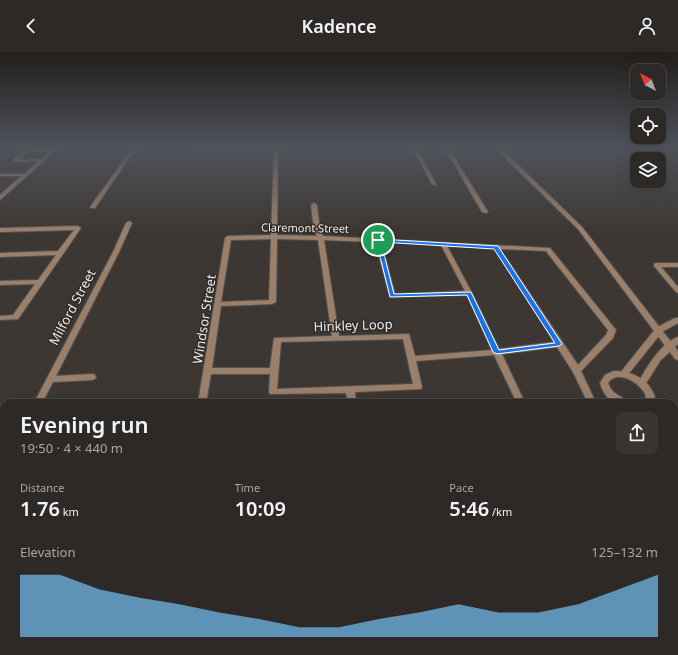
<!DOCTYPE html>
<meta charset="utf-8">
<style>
body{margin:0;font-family:"Noto Sans",sans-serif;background:#393532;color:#f1f3f6;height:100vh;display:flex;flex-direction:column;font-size:15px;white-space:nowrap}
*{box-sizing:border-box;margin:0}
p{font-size:13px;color:#a7a6a7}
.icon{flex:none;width:22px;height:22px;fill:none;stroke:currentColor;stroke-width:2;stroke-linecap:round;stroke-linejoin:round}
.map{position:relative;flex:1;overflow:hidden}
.details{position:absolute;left:0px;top:347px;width:678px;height:256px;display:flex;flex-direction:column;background:#2d2926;border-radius:12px 12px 0 0;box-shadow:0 4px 16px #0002,0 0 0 1px #484543}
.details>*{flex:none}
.needle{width:26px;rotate:318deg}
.fabs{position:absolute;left:630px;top:12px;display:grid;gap:8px}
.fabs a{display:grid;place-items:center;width:36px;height:36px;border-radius:8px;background:#2d2926;box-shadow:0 4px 16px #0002,0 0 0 1px #484543;font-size:20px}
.pin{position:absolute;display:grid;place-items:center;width:34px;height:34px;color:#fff;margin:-17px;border:2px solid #fff;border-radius:50%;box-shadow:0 1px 4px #0007}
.round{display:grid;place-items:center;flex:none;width:42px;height:42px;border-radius:8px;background:#393532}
.overview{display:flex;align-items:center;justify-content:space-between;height:68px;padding:0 20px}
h1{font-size:22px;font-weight:600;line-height:30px}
.metrics{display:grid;grid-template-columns:repeat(3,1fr);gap:6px;height:68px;padding:4px 20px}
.metrics div{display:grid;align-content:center}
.metrics b{font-size:20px;font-weight:600}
.metrics small{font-size:11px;font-weight:400}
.metrics p{font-size:11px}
.chart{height:112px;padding:8px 20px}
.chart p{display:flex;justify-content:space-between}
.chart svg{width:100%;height:72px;margin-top:4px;fill:#73c1f5;opacity:.7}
header{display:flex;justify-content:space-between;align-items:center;height:52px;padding:0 20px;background:#2d2926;font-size:18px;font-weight:600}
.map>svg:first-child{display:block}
</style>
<header><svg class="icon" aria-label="back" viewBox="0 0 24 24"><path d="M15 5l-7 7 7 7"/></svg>Kadence<svg class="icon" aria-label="person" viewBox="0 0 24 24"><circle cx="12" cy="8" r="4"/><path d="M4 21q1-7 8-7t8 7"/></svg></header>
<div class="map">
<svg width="678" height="603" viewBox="0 0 678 603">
<rect width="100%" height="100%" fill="#3c3733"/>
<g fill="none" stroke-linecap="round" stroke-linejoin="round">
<path stroke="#a16836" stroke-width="4" d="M674,396L678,391"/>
<path stroke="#a16836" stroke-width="5.5" d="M674,451V473
M151,599L156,603
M113,603L121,599
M297,603L303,599"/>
<g stroke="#585350" stroke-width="2">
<path id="minor" d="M133,95H137L95,156H91L90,155Z
M194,95H282L280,96L230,98L196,96Z
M412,95H416L436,132V133L432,132Z
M444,95H448L488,160L487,161L482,160Z
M497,95H501L511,106L582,175L678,299V308L675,307L578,177L507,108Z
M25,97H54L56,98L0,148V143L21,124H0V122H25L38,109L13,110V108ZM28,99H50L42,107L19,108Z
M274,98L278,99L277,183L317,184L314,179L311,153L314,151L317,153L320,179L323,184L550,196L616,278L613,286L581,319L596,351H588L573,320L557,295L502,302L525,351H517L494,303L416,309L422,335L421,337L355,340L356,351H348L346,341L270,342L269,340L270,322H211L206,351H198L225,186L228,184L271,183ZM271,187L269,248L221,250L231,188ZM277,187L318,188L332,284L274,286L270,316H212L221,254L272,252L276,250ZM324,188L375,190L390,245L467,243L492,298L415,304L409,282L339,284ZM381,190L441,193L465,239L395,242ZM447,194L494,196L554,290L499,297L472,241ZM500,197L546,199L608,278L606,283L578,313ZM403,287L413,332L277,337L281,290Z
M129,169L132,171L119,200L56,324L92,322L95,323L96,325L95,327L92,328L53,330L42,351H34L113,200L126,171Z
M78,174L81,176L18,267L0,268V264L13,263L35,232L0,233V229L38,228L56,203L0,205V201L58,199L74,178L0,180V176Z
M656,211H678V215H661L678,235V241L676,240L654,214V212Z
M614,319C632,319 649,327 655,345L651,351H642L646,344C642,332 618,316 608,331C613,345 623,343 629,351C625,351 620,352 616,351C608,349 602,339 600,331L605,323Z
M4,417V431L0,433V419Z
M376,599H390L391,603H377Z"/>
</g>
<g stroke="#585350" stroke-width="2">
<path id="tertiary" d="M675,266H678V271L662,280L626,325H620L619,323L620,321L656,276Z
M678,285V292L660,309L645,333H639L638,331C646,316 661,291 678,285Z
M616,344L619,345L621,351H613L612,347L613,345Z
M561,599H579L577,603H559Z
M609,599H625L623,603H607Z"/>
</g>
<use href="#minor" fill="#9a7f6b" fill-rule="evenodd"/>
<use href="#tertiary" fill="#9a7f6b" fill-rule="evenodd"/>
</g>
<linearGradient id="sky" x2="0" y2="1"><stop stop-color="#211e1c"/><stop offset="0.53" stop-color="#50535b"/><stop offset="1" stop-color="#50535b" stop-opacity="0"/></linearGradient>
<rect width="678" height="179" fill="url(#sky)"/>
<path fill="#1a73e8" stroke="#fff" fill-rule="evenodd" d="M378,187L498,194L562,292L559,294L497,302L493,300L467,243L390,245L376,188ZM381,190L494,197L555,291L499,298L471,240L394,242Z"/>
<g text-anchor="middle" stroke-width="3" stroke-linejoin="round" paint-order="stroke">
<g font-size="11" fill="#ece9e7" stroke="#312d29">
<text transform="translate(305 176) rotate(1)" y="4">Claremont Street</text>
</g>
<g font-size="13" fill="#ece9e7" stroke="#312d29">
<text transform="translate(72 255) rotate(-62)" y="5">Milford Street</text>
<text transform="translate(204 267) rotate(-81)" y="5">Windsor Street</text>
<text transform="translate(353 273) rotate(-2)" y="5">Hinkley Loop</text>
</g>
</g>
</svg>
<div class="fabs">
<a><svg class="needle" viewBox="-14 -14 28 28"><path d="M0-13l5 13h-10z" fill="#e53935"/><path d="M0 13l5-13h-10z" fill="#a7a6a7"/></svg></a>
<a><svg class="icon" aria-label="locate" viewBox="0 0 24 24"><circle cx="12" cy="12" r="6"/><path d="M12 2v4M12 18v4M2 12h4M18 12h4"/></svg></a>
<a><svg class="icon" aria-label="layers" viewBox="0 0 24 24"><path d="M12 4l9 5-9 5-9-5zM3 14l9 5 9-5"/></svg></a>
</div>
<div class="pin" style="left:378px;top:188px;background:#1e9e55"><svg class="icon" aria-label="arrive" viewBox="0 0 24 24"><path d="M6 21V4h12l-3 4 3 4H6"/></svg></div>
<section class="details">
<div class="overview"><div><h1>Evening run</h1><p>19:50 · 4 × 440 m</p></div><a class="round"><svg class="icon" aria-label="share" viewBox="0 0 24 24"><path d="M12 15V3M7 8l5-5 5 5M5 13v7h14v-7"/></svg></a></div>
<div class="metrics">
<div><p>Distance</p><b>1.76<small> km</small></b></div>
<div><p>Time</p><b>10:09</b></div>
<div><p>Pace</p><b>5:46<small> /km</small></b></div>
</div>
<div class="chart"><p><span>Elevation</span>125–132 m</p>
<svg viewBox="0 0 160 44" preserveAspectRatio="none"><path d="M0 44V6L10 6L20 15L30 20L40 24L50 29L60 33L70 38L80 38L90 33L100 29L110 24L120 29L130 29L140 24L150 15L160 6V44z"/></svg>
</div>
</section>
</div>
